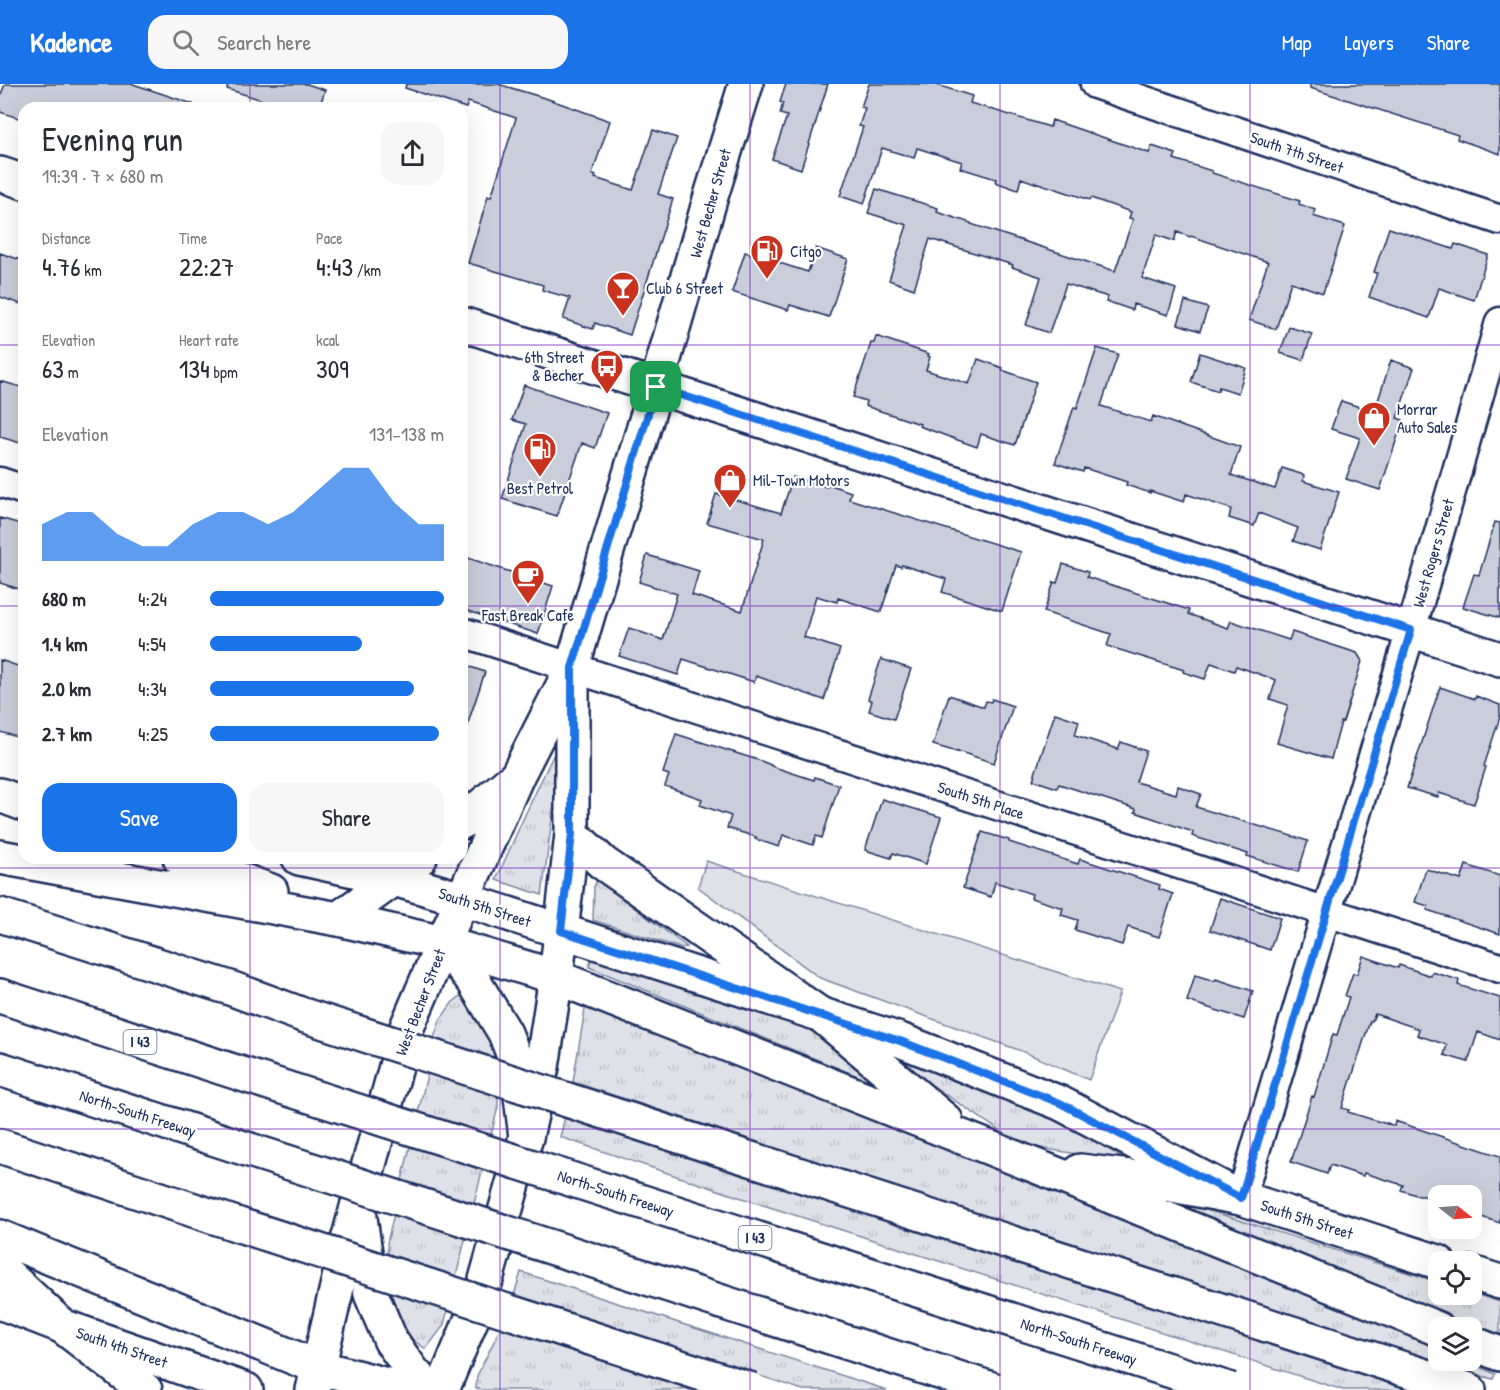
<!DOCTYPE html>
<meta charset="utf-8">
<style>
body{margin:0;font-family:"Patrick Hand",sans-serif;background:#f7f7f7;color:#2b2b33;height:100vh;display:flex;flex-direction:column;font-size:22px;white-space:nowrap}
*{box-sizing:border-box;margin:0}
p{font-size:20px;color:#7c7c81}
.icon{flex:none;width:33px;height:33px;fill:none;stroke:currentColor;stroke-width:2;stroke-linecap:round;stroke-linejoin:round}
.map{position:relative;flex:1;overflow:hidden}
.sheet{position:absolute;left:18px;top:18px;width:450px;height:762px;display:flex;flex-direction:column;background:#fff;border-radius:18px;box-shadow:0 6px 24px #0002}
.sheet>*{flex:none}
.needle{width:39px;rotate:107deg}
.tools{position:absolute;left:1428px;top:1101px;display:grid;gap:12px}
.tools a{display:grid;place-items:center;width:54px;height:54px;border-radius:12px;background:#fff;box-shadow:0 6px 24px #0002;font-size:30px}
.pin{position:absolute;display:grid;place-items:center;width:51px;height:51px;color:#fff;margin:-26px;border-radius:12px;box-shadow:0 3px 9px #0006}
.round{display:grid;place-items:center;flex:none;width:63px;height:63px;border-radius:18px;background:#f7f7f7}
.head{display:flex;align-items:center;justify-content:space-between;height:102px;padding:0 24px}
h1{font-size:33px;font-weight:600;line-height:45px}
.figures{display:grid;grid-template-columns:repeat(3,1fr);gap:9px;height:102px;padding:6px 24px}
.figures div{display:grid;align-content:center}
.figures b{font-size:26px;font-weight:600}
.figures small{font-size:16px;font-weight:400}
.figures p{font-size:16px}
.chart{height:168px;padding:12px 24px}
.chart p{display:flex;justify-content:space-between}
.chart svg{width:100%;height:108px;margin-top:6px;fill:#1a73e8;opacity:.7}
.primary-button{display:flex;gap:12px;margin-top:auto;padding:12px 24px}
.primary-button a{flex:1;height:69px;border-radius:18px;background:#1a73e8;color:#fff;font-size:24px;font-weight:600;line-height:69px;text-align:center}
.primary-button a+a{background:#f7f7f7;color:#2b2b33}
ul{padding:0 24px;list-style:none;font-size:20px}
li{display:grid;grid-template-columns:96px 72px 1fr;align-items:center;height:45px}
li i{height:15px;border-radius:8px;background:#1a73e8}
header{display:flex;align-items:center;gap:36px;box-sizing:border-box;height:84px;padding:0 30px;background:#1a73e8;color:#fff}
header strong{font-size:28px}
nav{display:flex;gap:33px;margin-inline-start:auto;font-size:21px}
.search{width:420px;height:54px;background:#f7f7f7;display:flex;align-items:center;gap:15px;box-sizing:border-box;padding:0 21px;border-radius:18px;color:#7c7c81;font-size:22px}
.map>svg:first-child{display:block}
</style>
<header>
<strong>Kadence</strong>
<div class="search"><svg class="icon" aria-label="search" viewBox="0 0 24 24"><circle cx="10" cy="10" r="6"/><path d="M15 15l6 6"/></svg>Search here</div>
<nav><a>Map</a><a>Layers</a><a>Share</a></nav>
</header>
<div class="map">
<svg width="1500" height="1306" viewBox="0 0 1500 1306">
<defs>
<pattern id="grass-tufts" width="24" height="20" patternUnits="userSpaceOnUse" patternTransform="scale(1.5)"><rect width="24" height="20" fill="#dee1e7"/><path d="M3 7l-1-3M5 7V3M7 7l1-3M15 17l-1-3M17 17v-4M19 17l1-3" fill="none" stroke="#bec1c9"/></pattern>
</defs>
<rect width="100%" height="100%" fill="#fff"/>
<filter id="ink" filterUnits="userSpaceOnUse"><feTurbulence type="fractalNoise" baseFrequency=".0167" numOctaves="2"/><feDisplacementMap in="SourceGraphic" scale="12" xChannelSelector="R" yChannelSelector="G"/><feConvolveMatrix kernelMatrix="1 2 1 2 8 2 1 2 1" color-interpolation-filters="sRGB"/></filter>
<g filter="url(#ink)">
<path fill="url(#grass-tufts)" stroke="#7c88a2" stroke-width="1.5" d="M559,659H562L542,811L496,796L524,733Z
M597,796L687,863L680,864L593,836L594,803Z
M592,874L805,943L893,1002L892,1006L589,883Z
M464,909L488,951L497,981L498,1023L444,1241L426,1265L413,1256L402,1239L390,1208L387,1159L428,987L433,957L440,936L452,919Z
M586,919L1435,1261L1438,1263V1276L1467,1277L1495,1290L1493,1295L1376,1263L1271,1225L573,998Z
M901,975C924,983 948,990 971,998C1021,1017 1069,1042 1115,1069L1120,1073L1117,1077L1030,1062L1009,1053L905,983Z
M566,1029L1427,1306H1343L757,1119L560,1053Z
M1127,1101L1438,1198V1210H1472V1209L1500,1218V1260L1472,1244L1460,1243L1127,1110Z
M521,1188L887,1306H803L514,1211Z
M503,1239L708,1306H483L476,1304L477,1292Z"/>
<path fill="#dee1e7" stroke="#7c88a2" stroke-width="1.5" d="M706,777L1120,908L1089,996L1024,968L820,894L698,803Z"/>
<path fill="#caceda" stroke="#1b2f5e" stroke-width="1.5" d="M5,0H133L193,20V24H24V36L0,28V13Z
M228,0H307L325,6L319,24H288L227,5Z
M406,0H498L548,15L610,37L592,90L596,92L595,94L633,106L653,46L677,54L658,110L673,115L630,251L595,239L593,245L563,235L570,214L542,206L543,201L468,179L488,112L491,113L516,34L468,18L466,24L405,4Z
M786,0H828L801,85L772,75L787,32L780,30L783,19L780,18Z
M869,0H934L972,12L970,19L1050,43L1052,36L1149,69L1152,62L1176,70L1174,75L1212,87V89L1300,117L1299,120L1315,126L1313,132L1345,142L1323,209L1291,198L1276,245L1249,236L1268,178L1191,152L1190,153L1177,148L1174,157L1156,151L1142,194L1176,205L1168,231L1133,220L1132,226L1106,217L1108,213L1066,200L1049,249L1026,241L1041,193L1012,183L1013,181L930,155L914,205L889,196L907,141L868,129L876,105L938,124L937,128L971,139V140L1115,187L1133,135L1129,134L1131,128L1091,114L1090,116L1035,98V99L1021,94L1018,106L995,98L996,95L960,84L962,78L917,64L914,74L882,64L864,120L840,112L863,43L859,42L865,24L861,23Z
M1310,0H1500V70L1457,55L1458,51L1310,4Z
M1389,144L1453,165L1455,160L1488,171L1474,216L1439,204L1429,234L1369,213L1377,189L1374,188Z
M816,164L848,175L829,233L790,221L788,226L732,208L745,168L808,188Z
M0,169L24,177V221L0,213Z
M1185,217L1208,224L1200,247L1178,240Z
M1289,243L1312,250L1303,276L1280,269Z
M876,252L929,270L928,272L930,273L926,286L969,300L978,275L1003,284L1002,286L1036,298L1015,361L981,350L977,363L919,342L920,340L865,322L866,317L853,313L871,259H874Z
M1097,264L1118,270L1101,322L1151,338L1153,332L1240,363L1231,391L1275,405L1282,384L1304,391L1303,397L1339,408L1320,466L1293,457L1298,444L1259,429L1254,442L1229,434L1231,425L1186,410L1184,418L1150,407V409L1126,401L1127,398L1084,384L1083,388L1055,379L1074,323L1077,324Z
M1200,269L1246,284L1238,309L1219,303L1218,307L1191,298Z
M1391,276L1414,284L1397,334L1403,336L1380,406L1346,395L1360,354L1331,345L1341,317L1369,326V324L1375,326Z
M0,297L24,304V360L0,353Z
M524,301L607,329L595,364L582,359L557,432L502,415L526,340L512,336Z
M793,393L827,403L828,400L851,408L849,415L1021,468L1002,527L942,508L946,495L902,481L901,483L896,481L881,528L838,514L837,518L816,512L804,553L840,565L824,616L756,592L754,598L683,575L678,591L619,572L629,544L663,556L677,510L639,498L647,471L699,487L692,511L742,527L764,455L707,439L716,410L781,429Z
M0,434L24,441V489L19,505L0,499Z
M1495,438L1500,439V534L1463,523L1474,490L1479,491Z
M462,472L553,502L538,550L462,525Z
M1063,480L1088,488L1087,493L1189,526L1188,530L1228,544L1231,537L1289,556L1292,548L1357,569L1362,577L1343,638H1341L1331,675L1277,659L1288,621L1270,615L1276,596L1236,582L1234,587L1211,579L1205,595L1183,588L1184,586L1107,562L1111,550L1044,528L1054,498L1057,499Z
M881,575L911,585L894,635L869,627L872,617L868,615Z
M0,576L24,584V655L0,648Z
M462,580L485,588L466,645H462Z
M1440,603L1475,615L1476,612L1500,621V633L1484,682L1486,683L1474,720L1439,709L1438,713L1407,704Z
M949,611L984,623L986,617L991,618L992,615L1013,622L994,679L957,667V668L933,661Z
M1055,629L1079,637L1075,651L1118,665L1121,658L1146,667L1136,698L1176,710L1178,702L1201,710L1196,723L1308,757L1298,788L1247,772L1248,770L1192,752L1193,748L1135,728L1136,725L1059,700L1057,704L1033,696Z
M676,650L761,677L771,681V682L814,696L815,693L839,701L822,754L816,752L813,761L783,751L779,763L755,755L756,753L727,744L731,732L700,721L702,715L665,702L669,691L663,689Z
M882,715L941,733L926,780L893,769L891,774L865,766Z
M982,748L1009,756V758L1078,780L1080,775L1160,801L1159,805L1173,810L1159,853L1128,843L1122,861L1075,846L1078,836L1061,831L1063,824L1031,814L1032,810L995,798L991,813L963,804Z
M1466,781L1500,792V850L1427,826L1428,822L1415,818L1426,785L1461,796Z
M1220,814L1280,834L1270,866L1210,846Z
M1363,872L1398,884L1399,881L1431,892L1432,888L1459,896L1458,901L1500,914V956L1478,948L1468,978L1444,971L1447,961L1417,951L1419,945L1375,930L1372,937H1370L1342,1024L1349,1026L1348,1028L1387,1040V1039L1394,1042L1395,1037L1500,1072V1139L1472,1130V1112H1419L1401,1106L1403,1101L1364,1089L1363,1092L1330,1081L1327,1090L1291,1078L1312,1012L1314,1013L1333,950L1337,951L1349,913L1345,912L1353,889L1357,890Z
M1195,891L1215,897L1216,895L1253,907L1244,935L1187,917Z"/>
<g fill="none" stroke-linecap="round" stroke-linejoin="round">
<g stroke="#1b2f5e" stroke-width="33">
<path id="minor" d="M1095,0L1500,136
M0,398L24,406
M462,548L1500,884
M1241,1114L1411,546L1500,238"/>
</g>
<g stroke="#1b2f5e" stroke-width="38">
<path id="tertiary" d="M656,303L711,112L746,0
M299,774L394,795L462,815L900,956L1060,1019L1241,1114L1438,1178
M1472,1189L1500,1198
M0,1218L62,1242L246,1306"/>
</g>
<g stroke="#1b2f5e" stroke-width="38">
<path id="secondary" d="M462,738L511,697
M572,750L603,779L821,931
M394,795L420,774
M62,1242L145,1306
M313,1306L348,1156L407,943L443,859L517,692L572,584L656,303
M442,1306L482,1210L526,1053L542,983L556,893L572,750V591"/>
</g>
<g stroke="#1b2f5e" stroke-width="38">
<path id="primary" d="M0,90L24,98
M462,240L1500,575"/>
</g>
<g stroke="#1b2f5e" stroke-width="38">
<path id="motorway" d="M0,711L24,720
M0,773L338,835L443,859L556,893L1051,1088L1438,1245
M180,774L271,807
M0,831L230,904L303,931
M338,835L394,795
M443,859L473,896L505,949L517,980L526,1053
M0,912L279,1002
M821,931L946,1037
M0,985L259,1069
M0,1062L239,1141
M1080,1087L1130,1093L1241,1114
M358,1120L371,1210L391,1257L413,1288L430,1306
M0,1153L317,1283L406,1306
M0,1184L62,1242
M1267,1241L1469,1306
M1472,1259L1500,1270"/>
</g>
<use href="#minor" stroke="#fff" stroke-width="28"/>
<use href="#tertiary" stroke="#fff" stroke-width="33"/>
<use href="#secondary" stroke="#fff" stroke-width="33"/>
<use href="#primary" stroke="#fff" stroke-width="33"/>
<use href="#motorway" stroke="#fff" stroke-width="33"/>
<g stroke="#1b2f5e" stroke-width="38" stroke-linecap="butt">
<path id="motorway-bridge" d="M303,931L1267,1241
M279,1002L1231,1306
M259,1069L995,1306
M239,1141L752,1306"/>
</g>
<use href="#motorway-bridge" stroke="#fff" stroke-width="33"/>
</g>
</g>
<g fill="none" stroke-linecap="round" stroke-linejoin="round" filter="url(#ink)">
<g stroke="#fff" stroke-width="12">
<path id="route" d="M656,303L1411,546L1241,1114L1060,1019L900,957L561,847L572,750V584Z"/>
</g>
<use href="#route" stroke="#1a73e8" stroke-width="8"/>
</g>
<path fill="none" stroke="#7b2cbf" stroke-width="1.5" stroke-opacity="0.55" d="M250,0V24M500,0V1306M750,0V1306M1000,0V1306M1250,0V1306M0,261H24M462,261H1500M0,522H24M462,522H1500M250,774V1306M0,784H1500M0,1045H1500"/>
<defs>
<g id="fuel-pin" transform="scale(1.725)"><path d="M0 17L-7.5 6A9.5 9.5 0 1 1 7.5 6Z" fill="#c8321e" stroke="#fff"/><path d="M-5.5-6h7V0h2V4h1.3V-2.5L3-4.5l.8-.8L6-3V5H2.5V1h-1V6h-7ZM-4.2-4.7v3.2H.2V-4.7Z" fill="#fff"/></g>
<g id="bar-pin" transform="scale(1.725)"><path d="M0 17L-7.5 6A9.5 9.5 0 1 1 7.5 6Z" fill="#c8321e" stroke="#fff"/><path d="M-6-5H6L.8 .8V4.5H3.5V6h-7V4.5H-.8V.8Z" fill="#fff"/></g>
<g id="bus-pin" transform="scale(1.725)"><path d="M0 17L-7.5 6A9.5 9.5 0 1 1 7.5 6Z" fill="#c8321e" stroke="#fff"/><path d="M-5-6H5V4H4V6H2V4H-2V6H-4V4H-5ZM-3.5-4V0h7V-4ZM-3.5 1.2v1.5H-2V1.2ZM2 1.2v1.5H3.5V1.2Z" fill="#fff"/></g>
<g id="shop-pin" transform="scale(1.725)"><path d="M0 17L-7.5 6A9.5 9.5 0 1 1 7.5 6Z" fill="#c8321e" stroke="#fff"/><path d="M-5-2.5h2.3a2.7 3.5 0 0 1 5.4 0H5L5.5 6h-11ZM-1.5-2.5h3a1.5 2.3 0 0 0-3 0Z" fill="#fff"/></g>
<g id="cafe-pin" transform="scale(1.725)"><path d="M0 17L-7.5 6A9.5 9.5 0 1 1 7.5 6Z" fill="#c8321e" stroke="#fff"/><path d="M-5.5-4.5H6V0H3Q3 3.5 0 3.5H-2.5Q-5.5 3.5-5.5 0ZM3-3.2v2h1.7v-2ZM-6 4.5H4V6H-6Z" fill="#fff"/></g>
</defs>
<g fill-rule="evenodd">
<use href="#fuel-pin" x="767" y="167"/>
<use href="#bar-pin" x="623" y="204"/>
<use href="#bus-pin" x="607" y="282"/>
<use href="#shop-pin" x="1374" y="334"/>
<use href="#fuel-pin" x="540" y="365"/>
<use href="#shop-pin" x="730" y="396"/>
<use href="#cafe-pin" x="528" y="492"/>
</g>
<g text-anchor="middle" stroke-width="4.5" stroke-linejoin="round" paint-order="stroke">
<g fill="#fff" stroke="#5f6d8e" stroke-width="1.5">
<rect x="123.5" y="946" width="33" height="24" rx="4.5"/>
<rect x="738.5" y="1142" width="33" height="24" rx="4.5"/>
</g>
<g font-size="15" font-weight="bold" fill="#1b2f5e">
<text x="140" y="963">I 43</text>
<text x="755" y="1159">I 43</text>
</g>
<g font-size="16" fill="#1b2f5e" stroke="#fff">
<text transform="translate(1297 68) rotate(19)" y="6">South 7th Street</text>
<text transform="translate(710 119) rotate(-74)" y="6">West Becher Street</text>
<text transform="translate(1433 469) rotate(-74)" y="6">West Rogers Street</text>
<text transform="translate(981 716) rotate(18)" y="6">South 5th Place</text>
<text transform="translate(485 823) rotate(18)" y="6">South 5th Street</text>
<text transform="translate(420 918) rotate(-69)" y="6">West Becher Street</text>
<text transform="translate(138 1029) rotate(18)" y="6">North-South Freeway</text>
<text transform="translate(616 1109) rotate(18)" y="6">North-South Freeway</text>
<text transform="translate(1307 1135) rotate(18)" y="6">South 5th Street</text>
<text transform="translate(1079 1257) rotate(18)" y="6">North-South Freeway</text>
<text transform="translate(122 1263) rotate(19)" y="6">South 4th Street</text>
</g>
<g font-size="16" fill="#1b2f5e" stroke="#fff" text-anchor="start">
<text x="790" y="173">Citgo</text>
<text x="646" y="210">Club 6 Street</text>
<text x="584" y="279" text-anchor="end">6th Street<tspan x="584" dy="18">&amp; Becher</tspan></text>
<text x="1397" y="331">Morrar<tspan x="1397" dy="18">Auto Sales</tspan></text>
<text x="753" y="402">Mil-Town Motors</text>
<text x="540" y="410" text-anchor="middle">Best Petrol</text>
<text x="528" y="537" text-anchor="middle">Fast Break Cafe</text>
</g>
</g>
</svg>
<div class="tools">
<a><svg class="needle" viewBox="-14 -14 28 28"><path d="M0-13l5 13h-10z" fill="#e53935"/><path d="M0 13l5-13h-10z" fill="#7c7c81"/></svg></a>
<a><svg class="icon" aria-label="locate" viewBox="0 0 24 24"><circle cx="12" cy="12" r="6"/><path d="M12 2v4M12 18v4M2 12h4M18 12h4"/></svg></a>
<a><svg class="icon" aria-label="layers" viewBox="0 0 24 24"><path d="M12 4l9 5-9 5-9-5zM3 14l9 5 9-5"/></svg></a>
</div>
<div class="pin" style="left:656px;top:303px;background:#1e9e55"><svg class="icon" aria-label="arrive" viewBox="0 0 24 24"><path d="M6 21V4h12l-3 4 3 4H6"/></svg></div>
<section class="sheet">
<div class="head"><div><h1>Evening run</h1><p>19:39 · 7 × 680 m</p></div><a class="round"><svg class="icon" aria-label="share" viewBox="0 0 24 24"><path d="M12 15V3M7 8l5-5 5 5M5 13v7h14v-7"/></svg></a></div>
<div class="figures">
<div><p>Distance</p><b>4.76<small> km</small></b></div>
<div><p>Time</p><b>22:27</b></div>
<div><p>Pace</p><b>4:43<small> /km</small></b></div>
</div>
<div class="figures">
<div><p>Elevation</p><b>63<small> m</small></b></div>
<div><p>Heart rate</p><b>134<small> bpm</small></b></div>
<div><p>kcal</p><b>309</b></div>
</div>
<div class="chart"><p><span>Elevation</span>131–138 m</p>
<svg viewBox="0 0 160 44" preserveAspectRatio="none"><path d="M0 44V29L10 24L20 24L30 33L40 38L50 38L60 29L70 24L80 24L90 29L100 24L110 15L120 6L130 6L140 20L150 29L160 29V44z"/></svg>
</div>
<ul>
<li><b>680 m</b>4:24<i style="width:100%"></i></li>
<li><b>1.4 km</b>4:54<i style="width:65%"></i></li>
<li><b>2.0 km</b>4:34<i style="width:87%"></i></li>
<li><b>2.7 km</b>4:25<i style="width:98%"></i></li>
</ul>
<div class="primary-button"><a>Save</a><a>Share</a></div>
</section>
</div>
